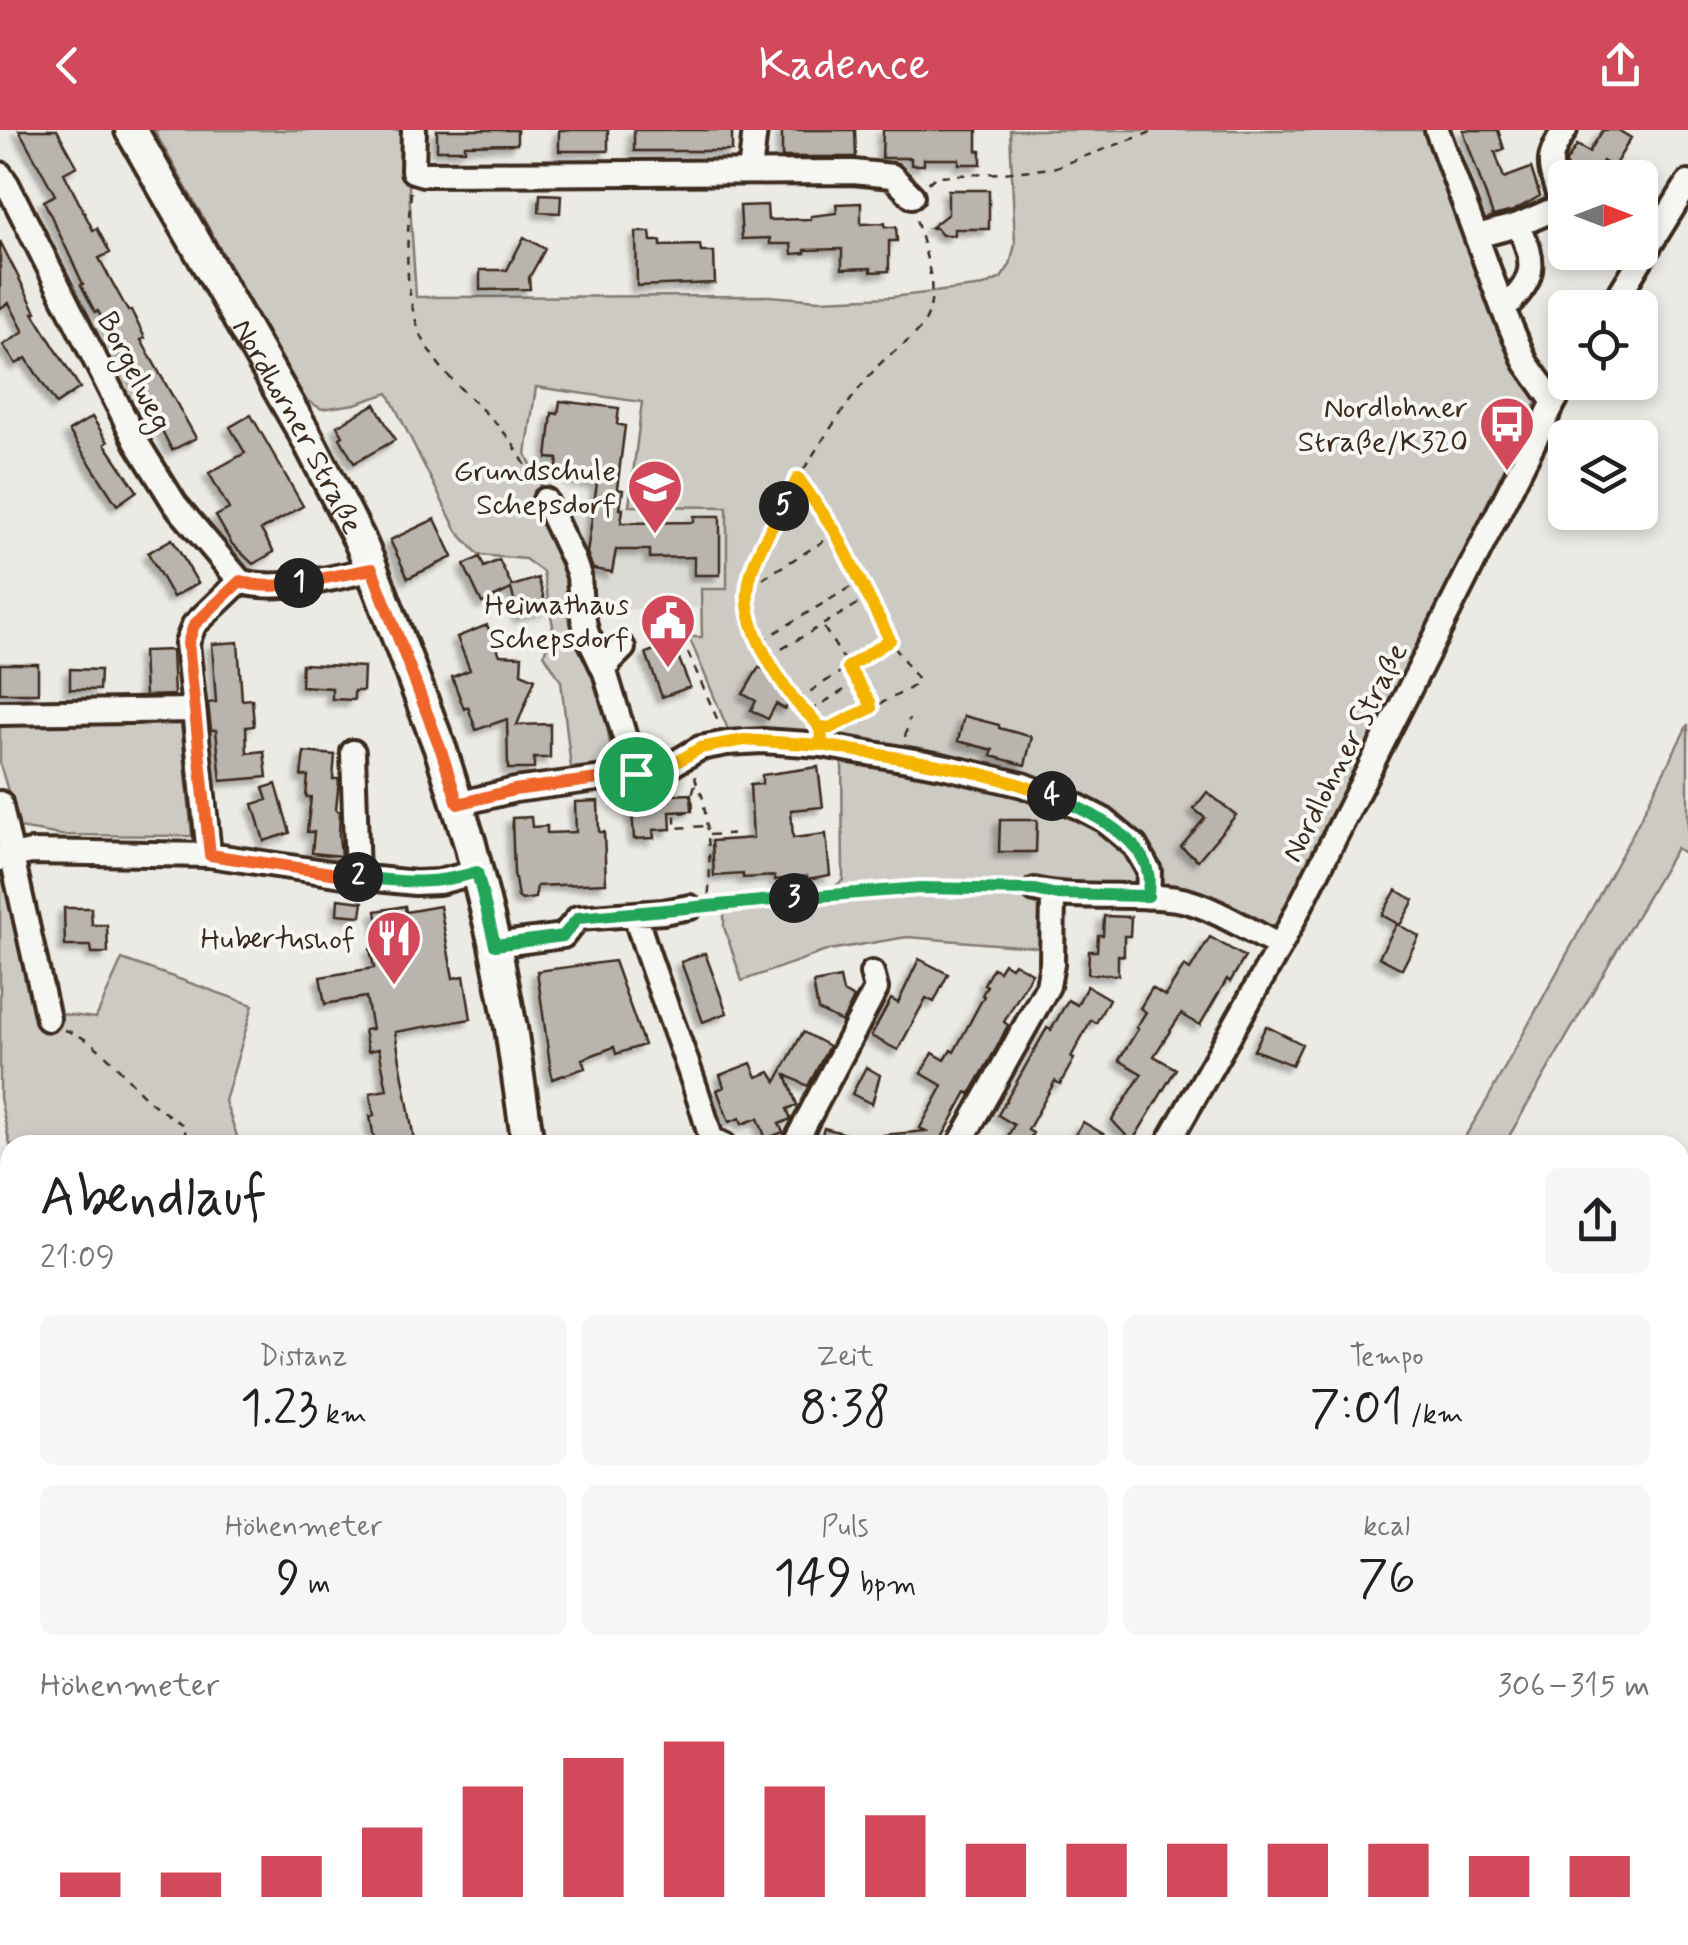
<!DOCTYPE html>
<html lang="de">
<meta charset="utf-8">
<style>
body{margin:0;font-family:Mynerve,sans-serif;background:#f6f6f6;color:#202124;height:100vh;display:flex;flex-direction:column;font-size:38px;white-space:nowrap}
*{box-sizing:border-box;margin:0}
p{font-size:32px;color:#757577}
.icon{flex:none;width:55px;height:55px;fill:none;stroke:currentColor;stroke-width:2;stroke-linecap:round;stroke-linejoin:round}
.map{position:relative;flex:1;overflow:hidden}
.details{position:absolute;left:0px;top:1005px;width:1690px;height:810px;display:flex;flex-direction:column;background:#fff;border-radius:30px 30px 0 0;box-shadow:0 5px 15px #0003}
.details>*{flex:none}
.needle{width:65px;rotate:90deg}
.controls{position:absolute;left:1548px;top:30px;display:grid;gap:20px}
.controls a{display:grid;place-items:center;width:110px;height:110px;border-radius:15px;background:#fff;box-shadow:0 5px 15px #0003;font-size:50px}
.pin{position:absolute;display:grid;place-items:center;width:85px;height:85px;color:#fff;margin:-42px;border:5px solid #fff;border-radius:50%;box-shadow:0 2px 10px #0007}
.km{position:absolute;width:50px;height:50px;margin:-25px;border-radius:50%;background:#222;color:#fff;font-size:28px;line-height:50px;text-align:center}
.round{display:grid;place-items:center;flex:none;width:105px;height:105px;border-radius:15px;background:#f6f6f6}
.summary{display:flex;align-items:center;justify-content:space-between;height:170px;padding:0 40px}
h1{font-size:55px;font-weight:600;line-height:75px}
.stats{display:grid;grid-template-columns:repeat(3,1fr);gap:15px;height:170px;padding:10px 40px}
.stats div{display:grid;align-content:center;border-radius:15px;background:#f6f6f6;text-align:center}
.stats b{font-size:50px;font-weight:600}
.stats small{font-size:28px;font-weight:400}
.stats p{font-size:28px}
.chart{height:280px;padding:20px 40px}
.chart p{display:flex;justify-content:space-between}
.chart svg{width:100%;height:180px;margin-top:10px;stroke:#d1495b;stroke-width:6}
header{display:flex;justify-content:space-between;align-items:center;height:130px;padding:0 40px;background:#d1495b;color:#fff;font-size:45px;font-weight:600}
.map>svg:first-child{display:block}
</style>
<header><svg class="icon" aria-label="back" viewBox="0 0 24 24"><path d="M15 5l-7 7 7 7"/></svg>Kadence<svg class="icon" aria-label="share" viewBox="0 0 24 24"><path d="M12 15V3M7 8l5-5 5 5M5 13v7h14v-7"/></svg></header>
<div class="map">
<svg width="1688" height="1815" viewBox="0 0 1688 1815">
<defs>
<filter id="shadow"><feDropShadow dx="-5.5" dy="5.5" stdDeviation="2.5" flood-color="#0004"/></filter>
</defs>
<rect width="100%" height="100%" fill="#ebeae5"/>
<filter id="ink" filterUnits="userSpaceOnUse"><feTurbulence type="fractalNoise" baseFrequency=".01" numOctaves="2"/><feDisplacementMap in="SourceGraphic" scale="20" xChannelSelector="R" yChannelSelector="G"/><feConvolveMatrix kernelMatrix="1 2 1 2 8 2 1 2 1" color-interpolation-filters="sRGB"/></filter>
<g filter="url(#ink)">
<path fill="#dcdad4" d="M557,375L728,377L727,459H701V478L592,480Z
M10,1779V1805H707L712,1815H0V1784Z"/>
<path fill="#cdcac4" stroke="#847a71" stroke-width="2.5" d="M154,0H410L409,59L416,167L769,166L820,170L892,167L984,156L1001,148L1010,135L1015,114L1010,0H1426L1499,201L1536,272L1278,810L1190,779L1048,771L1045,818L907,807L829,820L742,851L724,797V775L832,759L843,750L842,627L732,609L689,507H702L701,459H727V377L629,376L642,272L536,257L526,324L551,376L600,550L613,634L571,638L561,551L544,524L553,496L543,442L525,429L479,425L457,401L388,263L355,274L322,279L304,269Z
M181,592L192,706L61,705L19,698L0,634V593Z
M1688,594V726L1676,718L1504,1015H1460L1486,972L1632,705Z
M0,741L12,746L53,883L96,888L122,829L253,875L225,971L240,1015H10L0,968Z
M1688,1095V1154L1680,1155V1101Z
M1688,1333V1815H1132L1144,1805H1680V1341Z
M10,1604V1779L0,1784V1624Z
M772,1805H1004L989,1815H776Z"/>
<path fill="#a8a198" stroke="#7c7167" stroke-width="2.5" d="M1688,1213V1328L1680,1336V1220Z
M1004,1805H1143L1134,1815H989Z"/>
<path fill="#bab4ae" stroke="#3b2a1e" stroke-width="2.5" filter="url(#shadow)" d="M19,0H57L77,36L64,43L93,100L97,98L110,123L99,128L128,181L131,180L145,208L141,210L196,308L172,320L146,269L143,270L98,181L95,182L81,155L83,154L44,71L55,65Z
M437,0H517V14L465,15V20H437Z
M559,0H608V21H559Z
M634,0H732V21H634Z
M782,0H855L856,27H782Z
M883,0H977V21H981V34H959V29H924V35H911V28H882Z
M1463,0H1498L1504,19L1495,22L1504,48L1531,38L1540,66L1513,81L1493,86Z
M1603,0H1618L1631,8L1613,38L1603,31L1593,48H1572L1568,45L1566,32L1577,15L1589,22Z
M948,60H989V99H954V105H942L936,98H930L948,84Z
M540,64L561,65L560,83L539,82Z
M861,73V94L885,93V97H896L897,111H889V141L871,142V138L842,139V119L805,120V123L792,124L791,114H770V108L742,109L740,76L767,75L768,90L811,89V86L837,83L836,74Z
M636,102H650L651,111H661V116L700,115L701,122H714L715,153L637,156Z
M524,107L545,119L529,148L530,159L480,160V140H507Z
M0,111L36,182L33,183L80,258L56,274L26,228L16,234L3,215L24,202L9,173L0,178Z
M560,271L619,278L617,294L625,296L617,359L623,360L620,379H623L621,393L694,392V386H720V445H694V427L650,428V420H616L612,442L593,439L587,423L597,353L571,350L572,345L556,344L558,329L547,328L552,283L558,284Z
M375,274L395,310L354,333L340,308L343,306L337,296Z
M251,285L303,376L261,400L274,422L253,434L232,414L216,386L229,379L209,343L245,323L230,297Z
M92,287L108,312L105,314L137,361L117,375L69,301Z
M435,389L453,427L408,448L390,410Z
M172,409L198,453L173,467L148,423Z
M480,427L484,437L499,430L512,456L538,448L547,479L519,487L511,459L482,473L464,435Z
M487,495L500,525L522,526L521,543L535,549L517,595L550,594V628H534V639H508L507,589L476,600L468,577L464,579L452,547L470,540L457,507Z
M238,512L242,570L252,569L254,596L246,597L247,623L264,621L267,647L221,651L216,600H211L208,573L216,572L212,514Z
M673,513L690,557L662,567L646,523Z
M172,520L174,565L145,566L143,521Z
M0,534H38V563H0Z
M302,534L364,537L363,561H354V570L332,569V558L301,556Z
M759,537L766,541L768,540L781,560L791,570L785,579L776,574L768,589L751,580L756,571L743,564Z
M70,539L100,540L99,560L70,559Z
M964,586L999,595V598L1032,607L1025,635L991,626L993,620L958,611Z
M304,622L335,625L333,649H339L336,680L340,681L339,705L341,726L312,723L314,702H307L311,667H306L308,646H301Z
M818,637L823,677L791,680L793,708L826,704L830,745L807,749V746L775,750V746L743,748V744L714,746L712,711L753,708L750,655L762,654V645Z
M276,654L290,703L264,711L253,674L267,670L263,658Z
M1207,662L1236,685L1198,730L1181,717L1205,688L1194,679Z
M691,664L692,681L670,682L671,699L653,700L654,708L634,709L632,680L651,679L650,671L669,670V665Z
M598,671L599,702H604L606,753L537,756L535,768L522,770L518,767L514,743L512,688L531,687L532,697L547,696V703L576,702L575,672Z
M1000,690H1037L1036,722H999Z
M1396,760L1414,770L1400,795L1382,785Z
M338,769L363,772L361,786L337,784Z
M405,776L406,782L440,776L453,848L464,846L471,889L395,902L415,1015H375L370,986L374,985L370,963L387,960L379,919L368,921L364,900L372,899L366,867L325,874L320,847L374,838L370,819L382,816L376,781Z
M64,778H91L92,795H107L108,823H92L91,816H65Z
M1104,786L1131,787L1130,806H1124V826L1118,825V845L1088,844L1089,821H1097L1098,805H1103Z
M1397,794L1419,806L1402,839L1379,827Z
M1210,807L1245,827L1230,852L1227,849L1200,895L1181,884L1154,926L1176,939L1132,1012L1112,990L1142,944L1119,930L1138,899L1136,898L1146,882L1140,878L1152,858L1165,866L1184,836L1190,840Z
M705,823L727,883L703,892L681,832Z
M919,829L948,844L934,872L926,868L898,920L871,906L891,869L898,873Z
M614,831L644,915L616,924L614,917L582,929L585,938L552,949L537,841Z
M1004,833L1011,837L1014,833L1032,843L1004,892L1008,895L997,917L970,964L967,962L938,1015H885L884,1005L926,1001L920,998L943,956L921,943L933,923L945,930L951,920L954,922L984,866L982,865L987,856L984,854L993,838L999,841Z
M840,848L843,862L854,868L842,892L818,880L813,853Z
M1087,856L1109,869L1096,893L1091,890L1071,927L1074,929L1060,954L1055,951L1028,1000L1033,1003L1026,1015H1003L1014,995L998,985L1047,898L1051,900L1068,870L1077,875Z
M1266,896L1302,914L1292,935L1254,920Z
M803,902L829,916L808,956L786,945L797,975L787,979L791,989L779,994L783,1002L766,1009L758,988L742,994L740,988L729,992L717,960L724,957L720,945L751,933L757,947L770,942L776,952Z
M866,937L880,945L872,974L852,964Z
M1083,992L1122,1015H1092L1075,1005Z
M824,998L869,1010V1015H819Z"/>
<g fill="none" stroke-linecap="round" stroke-linejoin="round">
<g stroke="#3b2a1e" stroke-width="30">
<path id="minor" d="M414,0L413,41L423,44L853,42L892,46L912,66
M1437,0L1503,179L1526,233L1554,272
M750,42L755,0
M0,44L7,54L137,313L175,374L240,451C274,463 337,448 372,439
M1477,106L1518,95L1555,79L1560,70C1550,36 1544,31 1565,0
M1611,178L1688,53
M1503,179C1536,151 1537,132 1518,95
M545,370L573,429L579,446L581,478L587,504L605,542L636,644
M605,542L610,531L623,518
M0,583L194,580
M353,622L357,747
M0,673L48,889
M458,674L515,660L663,640L700,618L727,613L763,611L822,615L942,636L1023,655L1079,677L1104,690L1135,716L1149,741L1148,767
M209,725L187,513L194,495L240,451
M0,729L31,722L209,725L357,747L415,753L439,752L477,742
M1035,760C1083,771 1133,761 1182,770C1211,776 1252,802 1280,816
M635,784C657,860 691,933 711,1009L724,1015
M495,815L563,806L578,788L663,782L690,777
M794,1015L876,859L872,843
M959,1015L1048,856L1052,834L1053,764
M1167,1015L1280,816L1554,272L1566,252"/>
</g>
<g stroke="#3b2a1e" stroke-width="38">
<g id="major">
<path id="s1" d="M131,0L306,306L359,409L372,439L441,621L470,714L495,815L511,898L528,1015"/>
<path d="M744,1805L749,1815"/>
</g>
</g>
<path stroke="#3b2a1e" stroke-width="2.5" stroke-dasharray="8 8" stroke-linecap="butt" d="M928,53L937,46L1002,43L1053,38L1157,0
M411,62C407,110 402,162 422,207C440,247 480,273 507,306C518,320 526,337 535,352
M799,350L835,401L890,510L917,549V553L909,559L837,596
M749,457L824,411L834,402
M824,498L870,571L871,577
M679,510L685,516L719,593
M761,511L857,453
M768,527L868,468
M797,570L890,510
M810,581L857,552
M818,593C812,585 803,580 797,572C777,548 752,508 748,477C741,424 840,278 877,237C893,219 922,207 929,182C938,150 921,114 915,83
M905,607L909,589
M695,646C696,655 701,660 703,669C708,701 712,737 708,770
M695,655L692,664L693,682L675,683V698L706,696
M709,705L739,703
M712,774L920,758L1013,760
M65,900C100,911 121,943 146,968C158,979 173,988 186,997L183,1015
M0,1039L10,1072
M0,1595L10,1572
M808,1815L817,1805"/>
<use href="#minor" stroke="#f6f6f2" stroke-width="22"/>
<use href="#major" stroke="#f6f6f2" stroke-width="30"/>
</g>
</g>
<g fill="none" stroke-linecap="round" stroke-linejoin="round" filter="url(#ink)">
<g stroke="#fff" stroke-width="20">
<path id="split-1" d="M299,453L372,439L441,620L458,674L514,660L636,644"/>
</g>
<g stroke="#fff" stroke-width="20">
<path id="split-2" d="M299,453C278,456 260,458 240,451L194,495L188,513L210,725L358,747"/>
</g>
<g stroke="#fff" stroke-width="20">
<path id="split-3" d="M358,747C405,752 431,756 477,742L495,815L563,806L578,788L794,768"/>
</g>
<g stroke="#fff" stroke-width="20">
<path id="split-4" d="M794,768L920,758L1035,760L1053,764L1148,766C1148,759 1150,750 1148,743C1141,705 1084,679 1052,666"/>
</g>
<g stroke="#fff" stroke-width="20">
<path id="split-5" d="M784,376C770,401 750,431 748,461C744,497 775,544 796,572C811,590 821,588 822,615C899,629 979,637 1052,666"/>
</g>
<g stroke="#fff" stroke-width="20">
<path id="split-6" d="M636,644L664,640L700,618L727,613L745,610L822,615L821,597L830,598L871,578L870,572L848,537L890,510L835,401L798,348L784,376"/>
</g>
<use href="#split-1" stroke="#f0652b" stroke-width="12"/>
<use href="#split-2" stroke="#f0652b" stroke-width="12"/>
<use href="#split-3" stroke="#22a559" stroke-width="12"/>
<use href="#split-4" stroke="#22a559" stroke-width="12"/>
<use href="#split-5" stroke="#f5b400" stroke-width="12"/>
<use href="#split-6" stroke="#f5b400" stroke-width="12"/>
</g>
<defs>
<g id="bus-pin" transform="scale(2.875)"><path d="M0 17L-7.5 6A9.5 9.5 0 1 1 7.5 6Z" fill="#d1495b" stroke="#f6f6f2"/><path d="M-5-6H5V4H4V6H2V4H-2V6H-4V4H-5ZM-3.5-4V0h7V-4ZM-3.5 1.2v1.5H-2V1.2ZM2 1.2v1.5H3.5V1.2Z" fill="#fff"/></g>
<g id="school-pin" transform="scale(2.875)"><path d="M0 17L-7.5 6A9.5 9.5 0 1 1 7.5 6Z" fill="#d1495b" stroke="#f6f6f2"/><path d="M0-5L7-2L0 1L-7-2ZM-4 1L0 2.5L4 1V4Q0 6-4 4Z" fill="#fff"/></g>
<g id="civic-pin" transform="scale(2.875)"><path d="M0 17L-7.5 6A9.5 9.5 0 1 1 7.5 6Z" fill="#d1495b" stroke="#f6f6f2"/><path d="M-.6-6.5H3V-4.5H.6V-3L4-1V1h2V6H-6V1h2V-1L-.6-3ZM-1.2 2.5V6h2.4V2.5Z" fill="#fff"/></g>
<g id="restaurant-pin" transform="scale(2.875)"><path d="M0 17L-7.5 6A9.5 9.5 0 1 1 7.5 6Z" fill="#d1495b" stroke="#f6f6f2"/><path d="M-5-6h1v4h1v-4h1v4h1v-4h1v5L-1.5 .5V6h-2V.5L-5-1ZM5-6V6H3V1.5H1.5Q1.5-4 5-6Z" fill="#fff"/></g>
</defs>
<g fill-rule="evenodd">
<use href="#bus-pin" x="1507" y="294"/>
<use href="#school-pin" x="655" y="357"/>
<use href="#civic-pin" x="668" y="491"/>
<use href="#restaurant-pin" x="394" y="808"/>
</g>
<g text-anchor="middle" stroke-width="8" stroke-linejoin="round" paint-order="stroke">
<g font-size="30" fill="#3b2a1e" stroke="#f6f6f2">
<text transform="translate(135 241) rotate(63)" y="10">Borgelweg</text>
<text dy="10" stroke="none"><textPath href="#s1" startOffset="340">Nordhorner Straße</textPath></text>
<text transform="translate(1344 622) rotate(-63)" y="10">Nordlohner Straße</text>
</g>
<g font-size="30" fill="#3b2a1e" stroke="#f6f6f2" text-anchor="end">
<text x="1468" y="287">Nordlohner<tspan x="1468" dy="34">Straße/K320</tspan></text>
<text x="616" y="350">Grundschule<tspan x="616" dy="34">Schepsdorf</tspan></text>
<text x="629" y="484">Heimathaus<tspan x="629" dy="34">Schepsdorf</tspan></text>
<text x="355" y="818">Hubertushof</text>
</g>
</g>
</svg>
<div class="controls">
<a><svg class="needle" viewBox="-14 -14 28 28"><path d="M0-13l5 13h-10z" fill="#e53935"/><path d="M0 13l5-13h-10z" fill="#757577"/></svg></a>
<a><svg class="icon" aria-label="locate" viewBox="0 0 24 24"><circle cx="12" cy="12" r="6"/><path d="M12 2v4M12 18v4M2 12h4M18 12h4"/></svg></a>
<a><svg class="icon" aria-label="layers" viewBox="0 0 24 24"><path d="M12 4l9 5-9 5-9-5zM3 14l9 5 9-5"/></svg></a>
</div>
<div class="pin" style="left:636px;top:644px;background:#1e9e55"><svg class="icon" aria-label="arrive" viewBox="0 0 24 24"><path d="M6 21V4h12l-3 4 3 4H6"/></svg></div>
<b class="km" style="left:299px;top:453px">1</b>
<b class="km" style="left:358px;top:747px">2</b>
<b class="km" style="left:794px;top:768px">3</b>
<b class="km" style="left:1052px;top:666px">4</b>
<b class="km" style="left:784px;top:376px">5</b>
<section class="details">
<div class="summary"><div><h1>Abendlauf</h1><p>21:09</p></div><a class="round"><svg class="icon" aria-label="share" viewBox="0 0 24 24"><path d="M12 15V3M7 8l5-5 5 5M5 13v7h14v-7"/></svg></a></div>
<div class="stats">
<div><p>Distanz</p><b>1.23<small> km</small></b></div>
<div><p>Zeit</p><b>8:38</b></div>
<div><p>Tempo</p><b>7:01<small> /km</small></b></div>
</div>
<div class="stats">
<div><p>Höhenmeter</p><b>9<small> m</small></b></div>
<div><p>Puls</p><b>149<small> bpm</small></b></div>
<div><p>kcal</p><b>76</b></div>
</div>
<div class="chart"><p><span>Höhenmeter</span>306–315 m</p>
<svg viewBox="0 0 160 44" preserveAspectRatio="none"><path d="M5 44V38M15 44V38M25 44V34M35 44V27M45 44V17M55 44V10M65 44V6M75 44V17M85 44V24M95 44V31M105 44V31M115 44V31M125 44V31M135 44V31M145 44V34M155 44V34"/></svg>
</div>
</section>
</div>
